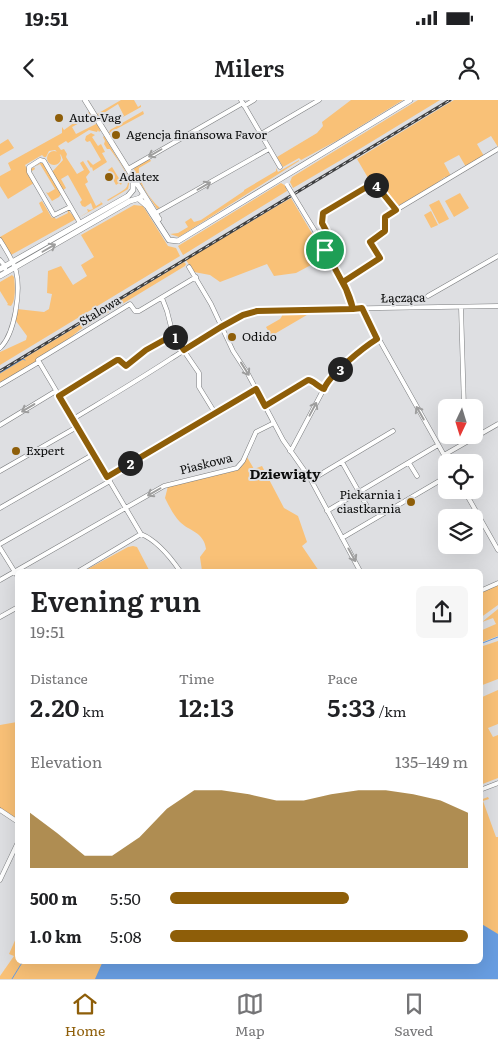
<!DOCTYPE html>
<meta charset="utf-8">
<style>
body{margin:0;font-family:Literata,serif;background:#f6f6f6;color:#202124;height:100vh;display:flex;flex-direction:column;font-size:19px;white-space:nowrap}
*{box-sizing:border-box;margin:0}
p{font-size:16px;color:#757577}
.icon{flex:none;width:28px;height:28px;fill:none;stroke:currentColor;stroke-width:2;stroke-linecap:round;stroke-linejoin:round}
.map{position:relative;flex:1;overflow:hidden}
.drawer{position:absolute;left:15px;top:469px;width:468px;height:395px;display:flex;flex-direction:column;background:#fff;border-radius:8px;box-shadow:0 5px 20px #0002}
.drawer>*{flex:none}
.needle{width:32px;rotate:184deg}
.controls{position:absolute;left:438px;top:299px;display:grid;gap:10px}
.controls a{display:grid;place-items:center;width:45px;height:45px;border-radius:8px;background:#fff;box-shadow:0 5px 20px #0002;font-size:25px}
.pin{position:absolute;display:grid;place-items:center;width:42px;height:42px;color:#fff;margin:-21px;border:2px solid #fff;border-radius:50%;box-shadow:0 1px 5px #0007}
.km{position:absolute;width:25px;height:25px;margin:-12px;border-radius:50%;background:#222;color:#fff;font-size:14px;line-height:25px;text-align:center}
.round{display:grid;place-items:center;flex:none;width:52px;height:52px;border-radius:8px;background:#f6f6f6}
.overview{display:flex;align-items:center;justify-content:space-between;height:85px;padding:0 15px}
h1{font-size:28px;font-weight:600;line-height:38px}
.stats{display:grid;grid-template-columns:repeat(3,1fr);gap:8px;height:85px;padding:5px 15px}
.stats div{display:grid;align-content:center}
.stats b{font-size:25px;font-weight:600}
.stats small{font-size:14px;font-weight:400}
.stats p{font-size:14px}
.chart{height:140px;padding:10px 15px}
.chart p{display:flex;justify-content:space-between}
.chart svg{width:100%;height:90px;margin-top:5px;fill:#8e5e09;opacity:.7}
ul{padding:0 15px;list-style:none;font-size:16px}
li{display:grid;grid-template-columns:80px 60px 1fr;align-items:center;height:38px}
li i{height:12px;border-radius:6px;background:#8e5e09}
.status{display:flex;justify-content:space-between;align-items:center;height:35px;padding:0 25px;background:#fff;direction:ltr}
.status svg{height:14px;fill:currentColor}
header{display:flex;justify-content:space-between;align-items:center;height:65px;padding:0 15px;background:#fff;font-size:22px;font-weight:600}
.tab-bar{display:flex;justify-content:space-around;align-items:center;height:70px;border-top:1px solid #e0e0e0;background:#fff;font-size:14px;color:#757577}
.tab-bar a{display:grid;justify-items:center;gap:2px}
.tab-bar .selected{color:#8e5e09}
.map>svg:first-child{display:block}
</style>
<div class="status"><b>19:51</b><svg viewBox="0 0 49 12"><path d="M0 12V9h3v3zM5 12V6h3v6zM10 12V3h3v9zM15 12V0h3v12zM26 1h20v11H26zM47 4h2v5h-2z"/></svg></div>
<header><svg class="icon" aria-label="back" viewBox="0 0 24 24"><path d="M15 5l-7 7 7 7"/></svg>Milers<svg class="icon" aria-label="person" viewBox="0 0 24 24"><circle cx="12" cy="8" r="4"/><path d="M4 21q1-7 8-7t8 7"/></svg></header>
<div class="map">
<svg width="498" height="879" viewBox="0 0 498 879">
<rect width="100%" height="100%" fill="#dedfe2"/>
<path fill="#f9c177" d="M121,0H134L138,7L141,5V7L105,27L124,16L118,4L99,16L101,20L97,14Z
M351,0H403L338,40L301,60L299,58L283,67L277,57L317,33L323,26L322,22Z
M418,0H440L353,53L293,88L290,82L292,77Z
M454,0H498V47L491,36L477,44L484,56L466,67L459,55L444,63L451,76L447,78L445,77L438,82V84L396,107L376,83H371L357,59Z
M143,11L144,14L109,33L110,30Z
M89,12L92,16L72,27L76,34L96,24L95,21L101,30L99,32L98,30L97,32L89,30L68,43L66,41L58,46L61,50L64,49L67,54L66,57L77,74L84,70L80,63L83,61L90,72L86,77L88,82L85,84L96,106L101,103L100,101L103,104L78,118L88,112L87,109L90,110L93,109L91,103L85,107L82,106L80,102L82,100L68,75L61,79L66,88L63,90L52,72L63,60L61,55L55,50L49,51L46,57H44L42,55L25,65L34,83L8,99L0,86V76L11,70L8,63L62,33V27L64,30Z
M91,33L95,35L92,37L98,46L101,44L105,52L102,53L107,62L93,71L92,67L91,68L87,61L88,60L93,65L101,60L90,41L87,42L85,40L86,36Z
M104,36L130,79L128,89L108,101L107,100C113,96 120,93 125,89C135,80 116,58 110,49H107L104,44L105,41L103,37Z
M8,39L14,48L0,56V44Z
M47 58a7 7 0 1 1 14 0a7 7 0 1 1-14 0Z
M149,58L151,61L139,68C137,80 150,100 160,108L157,109L133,72L135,66Z
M299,60V61L179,137L170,134L178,133L188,127L185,122L191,118L194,122L201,120L244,91V90L276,71V68L278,72Z
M40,63H43L61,94L59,97L52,101L46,92L48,93L55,89L40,64L34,67L35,69L32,71L31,69Z
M112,67L120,80H123L121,85L119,83L116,85L108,70Z
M281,83L286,86L287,91L183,155L178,146Z
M460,93L469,108L454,117L445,101Z
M291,98L326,157L296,173L274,176L267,164L220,182L210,175L194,172L186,160Z
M439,100L449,119L439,124L429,105Z
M42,101L52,118L54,117L56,119L68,113L67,110H68L76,119L11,155L0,137L43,112L39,103Z
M134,105L143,106L168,146L176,148L180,156L0,265V252L26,240L27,236L16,221L17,209L44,212L49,209L52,194L47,193L48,171L61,166L73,185L87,176L81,165L94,157L81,135Z
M431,111L438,125L431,128L424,115Z
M184,162L186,164L185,166L81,229L66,241L37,259L36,263L0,284V273Z
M12,175L14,177C15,185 16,200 11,206L7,205L8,204L0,191V182Z
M282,212H312L271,236L266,227L280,219L282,216Z
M247,357L254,369L262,366L284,408L298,416L307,442L302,446L319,471H202L200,457L206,449C204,432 189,431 180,422C174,416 169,406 165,398L168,386L234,371L242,366Z
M133,446L137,447L149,470L148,471H84L128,447Z
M498,485V505L480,518V493Z
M498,509V536L480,543V531L496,524L493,518L482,522Z
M498,541V579L480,586V559L482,558L480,547Z
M498,590V624L488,628L493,637L498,635V678L480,685V598Z
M17,622V720L0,708V625Z
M488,697L489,699L483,701L496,737H498V879H0V876L14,856L9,854L17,836L18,861H480V700Z"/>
<path fill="#689de1" d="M480,823L498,834V879H95L103,861H480Z"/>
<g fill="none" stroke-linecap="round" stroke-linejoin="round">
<path stroke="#689de1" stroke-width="1" d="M0,273L23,259L25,260
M480,544L498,537
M12,879L23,861"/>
<g stroke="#7b7d7f" stroke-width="5">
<path id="minor" d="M241,0L280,67
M244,6L254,0
M261,34L319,0
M128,69L243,3
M70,107L54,115L29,72V67L40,60L44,61L80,123
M301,108C318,137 346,176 353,209
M154,114L269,49
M0,140C6,150 13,160 16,171C21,191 15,234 0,248
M325,150L334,146L323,125V113L368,86L375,84L396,110
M0,160L5,166V169
M189,167L211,204L233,251L248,274L283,340L311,380L360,471
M343,182L379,158L370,142L385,131L386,116L498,49
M428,196L498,156
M162,198L167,211L173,235L199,273V287L215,313
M461,207L464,308
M362,209L448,362
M0,285L39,262
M59,296L117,260H119L126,266L146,250L173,235
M265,306L308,280C313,280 318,287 324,289
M73,319C106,299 140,279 172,258C200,241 230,213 264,210L498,206
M0,325L56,291
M290,351L292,349L328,281L363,247L377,239
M444,355L498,324
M342,362L368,408
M409,363L417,376
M0,371L77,327
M107,377L256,289
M311,380L393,331
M464,390L498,450
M0,408L94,354
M327,411L438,345
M342,438L446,377
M0,444L110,381
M0,448L18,477
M79,471L141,434
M180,471C171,458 156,440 141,434L38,260L130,204L135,211H139L196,177
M0,480L164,386L237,368L243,361L256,332L274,323
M480,491L498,483
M0,517L18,507
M480,690L498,683
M0,710L18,722
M0,780L18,742"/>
</g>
<g stroke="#7b7d7f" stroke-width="6">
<path id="tertiary" d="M85,0L159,119
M139,99L147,106L169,140L178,141L410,0
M0,169L128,96L133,90V77
M0,176L130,101L140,98L143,95"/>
</g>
<use href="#minor" stroke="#fff" stroke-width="4"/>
<use href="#tertiary" stroke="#fff" stroke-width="5"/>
<g stroke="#3f4041" stroke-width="3">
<path id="rail" d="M0,271L450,0"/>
</g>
<use href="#rail" stroke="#dedfe2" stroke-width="1" stroke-dasharray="4" stroke-linecap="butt"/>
<g stroke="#7b7d7f" stroke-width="5" stroke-linecap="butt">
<path id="minor-bridge" d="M287,85L301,108"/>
</g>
<use href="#minor-bridge" stroke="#fff" stroke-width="4"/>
</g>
<defs><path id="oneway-shaft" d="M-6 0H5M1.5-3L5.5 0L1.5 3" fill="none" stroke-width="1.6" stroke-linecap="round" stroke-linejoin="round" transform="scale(1.25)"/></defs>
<g stroke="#9e9e9e">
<use href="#oneway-shaft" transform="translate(155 53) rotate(150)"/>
<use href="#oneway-shaft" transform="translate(204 86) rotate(-30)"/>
<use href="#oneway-shaft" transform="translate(49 148) rotate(-30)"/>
<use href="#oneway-shaft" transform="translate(245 269) rotate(58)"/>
<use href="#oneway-shaft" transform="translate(28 308) rotate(149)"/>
<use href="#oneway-shaft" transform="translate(313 309) rotate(-62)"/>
<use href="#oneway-shaft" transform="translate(420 313) rotate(-120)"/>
<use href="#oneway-shaft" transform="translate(154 392) rotate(150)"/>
<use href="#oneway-shaft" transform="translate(352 455) rotate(61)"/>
</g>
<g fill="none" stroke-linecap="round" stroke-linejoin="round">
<g stroke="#fff" stroke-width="10">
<path id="route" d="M325,150L346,189L353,209L257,211L243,215L221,227L184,250L173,235L146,250L126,266L119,260H117L59,296L107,377L256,289L265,306L308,280C313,280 318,287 324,289C329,275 364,247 377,239L362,208L353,209C351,199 347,190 343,182L380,158L370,142L385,131V117L396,110L376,85H370L323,113L322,123L334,146L325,150"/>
</g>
<use href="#route" stroke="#8e5e09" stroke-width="6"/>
</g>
<g fill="#8e5e09" stroke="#dedfe2" stroke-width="2">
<circle cx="59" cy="18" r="5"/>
<circle cx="116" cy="35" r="5"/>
<circle cx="109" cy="77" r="5"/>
<circle cx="232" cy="237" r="5"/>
<circle cx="16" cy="351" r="5"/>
<circle cx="411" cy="402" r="5"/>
</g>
<g text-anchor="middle" stroke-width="4" stroke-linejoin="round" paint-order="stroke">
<g font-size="12" fill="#0c0d0d" stroke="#dedfe2" text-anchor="start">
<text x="69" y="22">Auto-Vag</text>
<text x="126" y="39">Agencja finansowa Favor</text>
<text x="119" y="81">Adatex</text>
<text x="242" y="241">Odido</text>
<text x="26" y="355">Expert</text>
<text x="401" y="399" text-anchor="end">Piekarnia i<tspan x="401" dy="14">ciastkarnia</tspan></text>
</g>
<g font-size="12" fill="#0c0d0d" stroke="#dedfe2">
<text transform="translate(403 198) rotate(-1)" y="4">Łącząca</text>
<text transform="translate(100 211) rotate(-31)" y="4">Stalowa</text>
<text transform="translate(206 364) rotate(-14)" y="4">Piaskowa</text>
</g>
<g font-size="14" font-weight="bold" fill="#0c0d0d" stroke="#dedfe2">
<text x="285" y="379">Dziewiąty</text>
</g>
</g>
</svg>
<div class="controls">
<a><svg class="needle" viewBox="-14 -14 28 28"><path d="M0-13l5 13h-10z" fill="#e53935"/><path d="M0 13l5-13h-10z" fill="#757577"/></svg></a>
<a><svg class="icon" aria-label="locate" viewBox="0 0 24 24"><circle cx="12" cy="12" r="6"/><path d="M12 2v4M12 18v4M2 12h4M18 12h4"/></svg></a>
<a><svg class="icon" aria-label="layers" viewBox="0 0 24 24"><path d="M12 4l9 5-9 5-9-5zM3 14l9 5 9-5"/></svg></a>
</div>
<div class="pin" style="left:325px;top:150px;background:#1e9e55"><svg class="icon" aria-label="arrive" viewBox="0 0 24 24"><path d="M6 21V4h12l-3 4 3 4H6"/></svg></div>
<b class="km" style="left:175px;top:237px">1</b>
<b class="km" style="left:130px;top:363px">2</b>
<b class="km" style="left:340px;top:269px">3</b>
<b class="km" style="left:376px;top:85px">4</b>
<section class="drawer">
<div class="overview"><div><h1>Evening run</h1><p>19:51</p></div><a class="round"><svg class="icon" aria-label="share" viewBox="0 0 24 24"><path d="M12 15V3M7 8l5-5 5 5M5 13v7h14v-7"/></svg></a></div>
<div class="stats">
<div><p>Distance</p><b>2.20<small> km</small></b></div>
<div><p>Time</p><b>12:13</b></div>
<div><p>Pace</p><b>5:33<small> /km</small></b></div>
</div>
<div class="chart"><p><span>Elevation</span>135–149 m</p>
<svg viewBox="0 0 160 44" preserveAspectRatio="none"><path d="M0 44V17L10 27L20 38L30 38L40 29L50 15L60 6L70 6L80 8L90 11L100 11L110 8L120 6L130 6L140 8L150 11L160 17V44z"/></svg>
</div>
<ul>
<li><b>500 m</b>5:50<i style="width:60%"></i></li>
<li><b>1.0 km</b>5:08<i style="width:100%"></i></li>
</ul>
</section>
</div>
<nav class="tab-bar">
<a class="selected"><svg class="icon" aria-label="home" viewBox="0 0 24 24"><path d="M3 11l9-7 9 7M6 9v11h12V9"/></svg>Home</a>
<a><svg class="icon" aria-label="map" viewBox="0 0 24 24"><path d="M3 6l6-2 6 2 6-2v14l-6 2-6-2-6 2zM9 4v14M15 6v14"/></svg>Map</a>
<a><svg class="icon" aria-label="saved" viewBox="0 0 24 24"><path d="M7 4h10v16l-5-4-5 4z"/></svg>Saved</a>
</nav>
